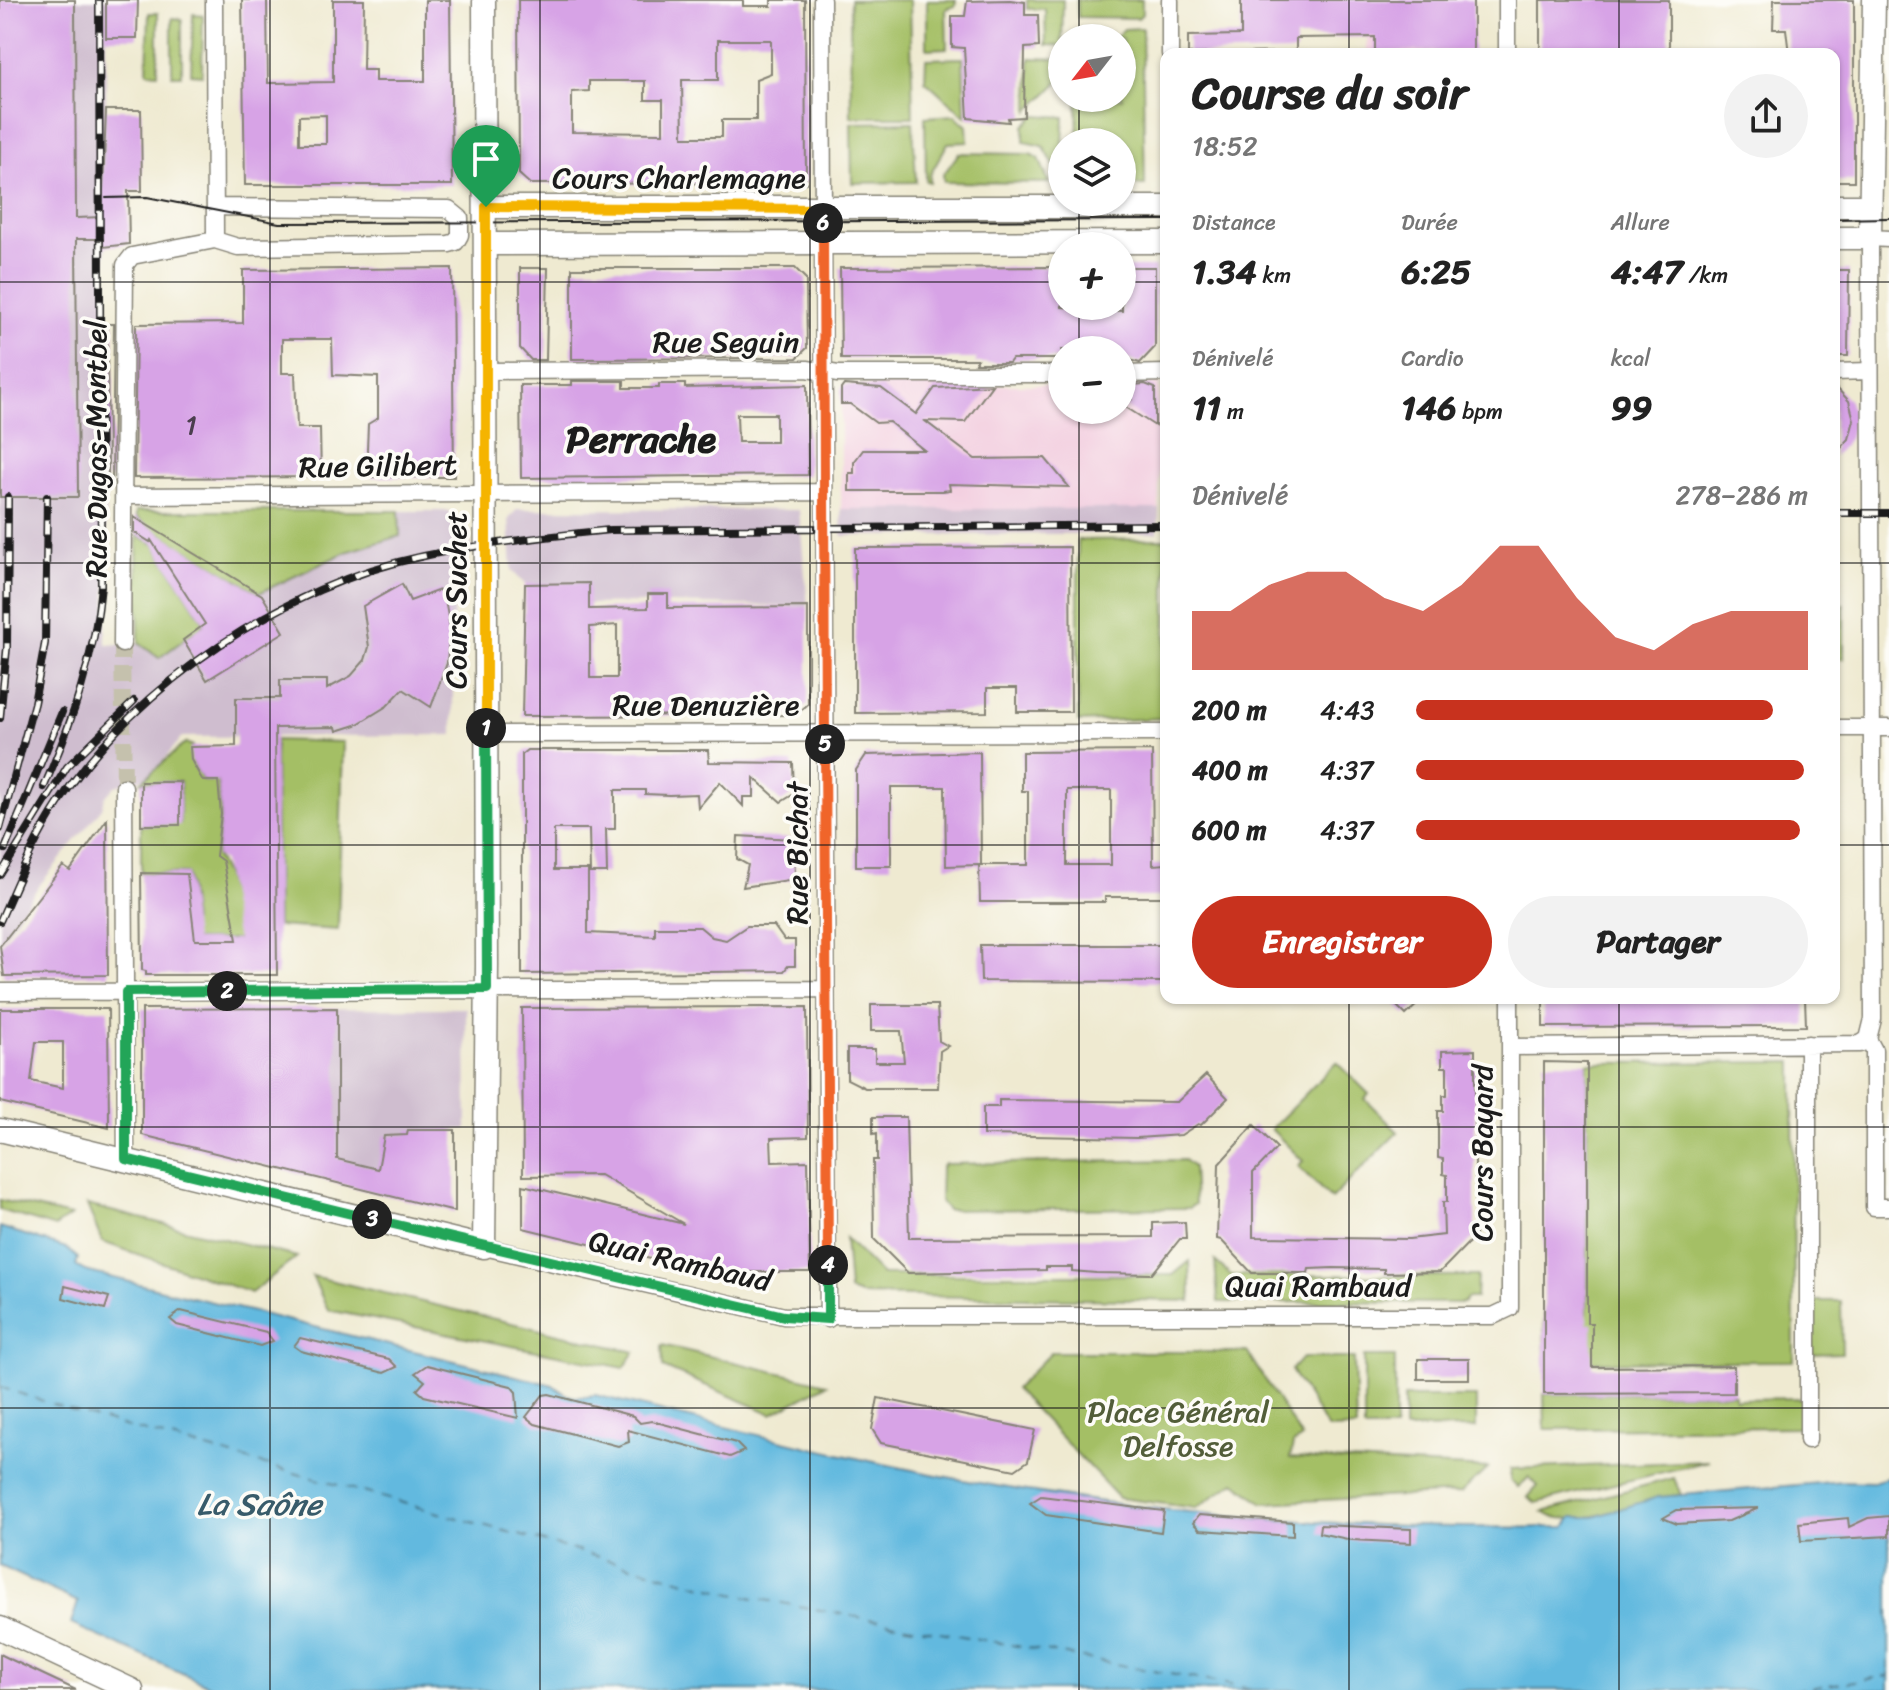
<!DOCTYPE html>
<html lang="fr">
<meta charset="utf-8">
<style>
body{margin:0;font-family:Sriracha,sans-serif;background:#f2f2f2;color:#222;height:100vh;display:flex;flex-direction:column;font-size:30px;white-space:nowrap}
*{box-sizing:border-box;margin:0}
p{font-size:26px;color:#767676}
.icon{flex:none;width:44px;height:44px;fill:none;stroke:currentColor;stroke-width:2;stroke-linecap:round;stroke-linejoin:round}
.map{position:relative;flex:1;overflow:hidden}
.panel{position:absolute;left:1160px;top:48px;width:680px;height:956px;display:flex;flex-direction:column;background:#fff;border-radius:16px;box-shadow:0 2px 6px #0004}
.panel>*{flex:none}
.needle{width:52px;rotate:239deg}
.fabs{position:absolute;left:1048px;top:24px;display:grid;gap:16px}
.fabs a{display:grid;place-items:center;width:88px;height:88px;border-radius:50%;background:#fff;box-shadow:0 2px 6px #0004;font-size:40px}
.pin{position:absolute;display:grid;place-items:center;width:68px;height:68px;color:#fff;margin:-82px -34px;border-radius:50% 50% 50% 0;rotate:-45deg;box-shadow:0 0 8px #0007}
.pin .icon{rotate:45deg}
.km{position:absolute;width:40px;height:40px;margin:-20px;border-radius:50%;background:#222;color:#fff;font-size:22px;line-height:40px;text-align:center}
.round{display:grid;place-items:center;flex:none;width:84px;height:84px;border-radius:42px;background:#f2f2f2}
.headline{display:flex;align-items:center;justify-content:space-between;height:136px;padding:0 32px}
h1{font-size:44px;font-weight:700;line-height:60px}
.figures{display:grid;grid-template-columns:repeat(3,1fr);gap:12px;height:136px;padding:8px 32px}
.figures div{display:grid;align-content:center}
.figures b{font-size:34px;font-weight:700}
.figures small{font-size:22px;font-weight:400}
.figures p{font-size:22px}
.chart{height:224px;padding:16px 32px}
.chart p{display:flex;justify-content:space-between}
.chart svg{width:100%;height:144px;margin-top:8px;fill:#c8321e;opacity:.7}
.primary-button{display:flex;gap:16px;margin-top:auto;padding:16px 32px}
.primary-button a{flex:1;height:92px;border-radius:48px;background:#c8321e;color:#fff;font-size:32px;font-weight:700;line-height:92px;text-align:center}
.primary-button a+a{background:#f2f2f2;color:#222}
ul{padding:0 32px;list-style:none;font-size:26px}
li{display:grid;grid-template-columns:128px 96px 1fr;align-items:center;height:60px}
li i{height:20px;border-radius:10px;background:#c8321e}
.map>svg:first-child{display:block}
</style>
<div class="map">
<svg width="1889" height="1690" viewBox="0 0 1889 1690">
<rect width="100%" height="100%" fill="#fdfcf7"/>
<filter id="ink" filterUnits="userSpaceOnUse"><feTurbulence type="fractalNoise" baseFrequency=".0125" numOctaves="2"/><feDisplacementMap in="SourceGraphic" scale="16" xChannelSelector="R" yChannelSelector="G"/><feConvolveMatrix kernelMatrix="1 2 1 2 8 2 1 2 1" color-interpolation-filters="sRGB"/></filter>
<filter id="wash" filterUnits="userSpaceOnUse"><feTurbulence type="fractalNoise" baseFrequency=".006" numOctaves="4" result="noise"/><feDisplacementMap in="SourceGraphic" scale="32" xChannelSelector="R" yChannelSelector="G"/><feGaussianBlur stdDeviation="1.8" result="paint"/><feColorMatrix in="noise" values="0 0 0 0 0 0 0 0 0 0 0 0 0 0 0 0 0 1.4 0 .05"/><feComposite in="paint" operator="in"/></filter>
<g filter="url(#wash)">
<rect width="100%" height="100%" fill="#efead1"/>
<path fill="#f3cfe0" d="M1367,37H1375L1376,51H1473V54H1367Z
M1132,384H1159V509H841V389L845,385H1062V410H1122V403L1124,405L1132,399Z"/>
<path fill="#cfbdcf" d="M0,0H106V645L139,643L136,511H448L458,519L473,548L453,586V735L182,737L151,776L115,786L105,797L102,808L38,887L0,943Z
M517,509L799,510L808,607L668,603V594H648V603L589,604V584H525L512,571L509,519Z
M841,509H1159L1158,533L842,536Z
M466,1008L467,1129L408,1131L392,1197L142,1135V1009Z"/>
<path fill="#a4bf65" stroke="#606e40" stroke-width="2" d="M850,0H910L913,117H851Z
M927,0H956L955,6L946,9L947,48L927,49Z
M1027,0H1063L1062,46L1046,45L1045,9H1027Z
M1077,0H1142V14L1138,18L1078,17Z
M149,13H158V73L147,72Z
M193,14L203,15L202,75L191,74Z
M172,18L182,19V75H172Z
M1142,28L1145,185H1122V142H1078L1077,98H1122V38H1115L1124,29Z
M963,58L965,116L925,80L926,59Z
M1030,58L1062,59V78L1029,111Z
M955,115L967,126L968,142L948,143L930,175V182L926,181L925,117Z
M1035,115L1064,117L1062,179L1043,146L1024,142V126Z
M913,122L916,182L852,183L851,123Z
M959,153L1030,154L1039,158L1049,183L944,182L943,175Z
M136,511H399L400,536L346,552L259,593L146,525L136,517Z
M137,535L154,544L205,624L159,658L139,643Z
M1166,539V718L1078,722V540Z
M1834,604H1844V659H1834Z
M275,740L343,742L338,930L277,926Z
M185,743L193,746V763L203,781H218L221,814L216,856L226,876L240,940H177L193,921L187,874L141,873V825L180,824V782H141Z
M1337,1062L1369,1094L1365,1099L1398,1132L1331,1199L1298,1166L1303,1161L1271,1129Z
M1793,1062L1794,1361L1545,1362L1544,1313L1587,1312V1063Z
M1184,1160L1193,1167L1195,1204L1189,1208L947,1210L940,1202L941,1168L944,1164Z
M0,1200L71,1216L55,1227L0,1210Z
M87,1205L297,1257L251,1293L102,1242Z
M845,1238L882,1275H1173L1190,1261L1191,1301L860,1295L849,1291Z
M1215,1261L1231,1275L1477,1276L1476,1298H1467L1463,1303L1218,1302Z
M312,1276L635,1352L624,1368L328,1310Z
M1811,1301H1841L1842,1353L1812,1354Z
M662,1345L827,1384L772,1414L663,1367Z
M1051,1352H1247L1302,1438L1293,1444L1290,1458L1488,1468L1461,1493L1263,1503L1235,1482L1196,1508L1119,1498L1015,1389Z
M1364,1357H1395V1429H1364Z
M1302,1358H1354L1356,1428L1328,1429L1291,1370Z
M1734,1393L1735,1399L1805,1398V1427L1545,1429L1544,1394Z
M1404,1397H1476V1428L1404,1429Z
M1709,1461L1536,1503L1528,1497L1538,1486L1529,1477L1518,1488L1510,1480L1511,1469Z
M1674,1478L1681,1495C1647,1498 1571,1533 1543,1512Z"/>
<path fill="#62b9df" stroke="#3f6a7e" stroke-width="2" d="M0,1227L66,1248L78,1258L76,1266L85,1271L553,1385C568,1398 576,1399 595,1395C728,1427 862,1463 997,1486C1184,1518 1375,1530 1565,1527L1572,1517H1594L1658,1497L1843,1481L1873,1482L1889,1477V1690H220L71,1624L78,1602L0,1566Z"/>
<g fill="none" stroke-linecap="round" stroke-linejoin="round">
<path stroke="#385b6a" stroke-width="2" stroke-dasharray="10 8" stroke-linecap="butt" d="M0,1387L95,1418L733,1594L1257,1690
M1794,1690L1889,1676"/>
</g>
<g id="blocks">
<path fill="#d7a3e6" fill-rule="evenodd" d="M0,0H75L76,218L102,217L106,110H141L142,191H128L129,244L103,247V239H76L78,497H0Z
M106,0H138L137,38H106Z
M242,0H267L268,83H274L333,82V0H364L363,70H375V81H425V0H450L452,185H245ZM326,115V144H299V116Z
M518,0H743V6H771V0H805L806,183L530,184L519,174ZM718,40H771V73L756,79V120H722V137H683L682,80H718ZM589,81H645V100H663V133L572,132V92L589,91Z
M1010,0L1025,2V15H1038L1039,47L1025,48L1024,117L1008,118L1009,122L968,118L964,48L952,47V16H965L967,1Z
M1241,0H1473V51H1375V37L1296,38V52L1188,54V36L1241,35Z
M1540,0H1669V54H1540Z
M1774,0H1854V181H1834V54H1789L1786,29H1773Z
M1062,267V307L1122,311V267H1155V347L1140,363L1122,358V350H1062V359H1012L1009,363H975L977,359H841L840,268Z
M452,268L454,477H366L368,424L378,418V377L333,375L332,339H282V373H295L297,428H320L321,477L134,478L136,324L243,323V270Z
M520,268H548L546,360H531L520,348Z
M572,268H795L806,279L807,348L797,358L572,359Z
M1834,270H1849L1848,356H1834Z
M107,324H114L112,478H108Z
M572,381H624V388H659V384H685V388L807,385L808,475L521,478L520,385H572ZM737,414H776V442H738Z
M1145,384L1155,388V426L1124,406L1132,399V385Z
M844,385L881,388L916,414L935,388L992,385L965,422L925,421L975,459L1045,458L1069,487L949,484L950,490L943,491H849V473H854V462L863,450H924L889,422L876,423L850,404H841V389Z
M1834,385L1849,401L1854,420L1849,439L1834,456Z
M134,517L262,595L284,632L207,680L183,640L205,624L151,540L150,542L134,532Z
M1070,547L1071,712H1017V688H987V712L855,713V548Z
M589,583V609L648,608V594H668V608L808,607V704L796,715L522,716L525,584ZM617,625V678H590V627Z
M402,584L410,601L442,589L446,605L450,628L447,663L431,707L403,689L387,706L356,725L337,731L336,727L275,728L277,975H146V971L142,970L141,873L187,874L195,940H237L223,861L216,856L221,814L218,781H203L191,760L190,747L236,746V698H280V680H327V689L351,676L365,660L369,647L363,606Z
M527,750H708L709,762L793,763L794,794L781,802L754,778V797H743V806L720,782L698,808L697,794L669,795L645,794V790H615V829H606L607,873H590L589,829H554V870H588V933L655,936V927H700L712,937L726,940L747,926H774L784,940H795V966H788L784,971L522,974V754Z
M1152,751L1153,865L1166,864V897H1105V902H980L979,865L946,866L945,787H891V866H856V770L866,755L980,752L981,865H1028V791H1022V752ZM1067,790H1111V865H1067Z
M141,782H180V825H141Z
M107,819L108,975L4,976L0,946L63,866L70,871Z
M738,836L794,839L795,879L743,887L748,865L737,859Z
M980,945H1166V982L981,981Z
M1389,998H1424L1406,1015Z
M1543,998H1805L1806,1026L1543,1027Z
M871,1005H937L939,1041L948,1046L940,1051L938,1088H865L847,1079V1049H875V1062H904L901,1031H871Z
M807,1007L808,1137L771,1138L772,1162L808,1161L810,1272H704L523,1228V1185L684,1224L600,1175L523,1176L522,1008Z
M337,1008V1159L378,1169L384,1136L407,1135L408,1130H455V1212L142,1135V1009Z
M0,1009H108L109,1128L0,1102ZM36,1042H63V1088L31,1081Z
M1475,1050V1236L1440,1272L1384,1273V1269L1333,1268L1309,1269L1308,1273H1252L1221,1240L1217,1239L1219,1164L1254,1125L1277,1148L1253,1173V1237L1409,1239L1444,1235L1443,1202H1447V1175L1443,1174V1159L1438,1158V1111H1443V1095H1447V1067H1442V1051Z
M1544,1062L1587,1063V1323H1592V1367L1734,1366V1393L1544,1394Z
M1206,1075L1228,1098L1201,1125L1198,1124L1181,1135L1137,1138L983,1135V1107H999V1100L1177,1102Z
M873,1117H906L909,1238L1153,1237V1223L1185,1222L1186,1239H1180L1152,1274L1096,1273L1072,1271V1267H1046V1270L908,1273L874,1239L873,1160H877V1133L873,1134Z
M65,1286L109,1297L105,1309L63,1298Z
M181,1311L266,1332L273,1341L260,1346L177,1325L170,1319Z
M300,1338L389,1359L397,1367L384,1373L301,1351L294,1346Z
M1418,1359H1469V1379H1418Z
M427,1365L511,1386L516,1392L518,1418L424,1396L417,1390L425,1381L415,1373Z
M549,1394L633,1416L640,1423L652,1421L736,1443L744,1451L730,1457L628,1430L629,1442L618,1446L535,1424L526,1417L543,1395Z
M878,1398L1035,1430L1028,1461L1015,1470L881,1443L872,1429Z
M1041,1496L1164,1511L1161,1532L1046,1515L1030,1503Z
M1759,1508L1729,1521L1677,1524L1663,1518L1677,1510Z
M1199,1515L1293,1522V1536L1200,1530L1193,1523Z
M1889,1516V1536L1801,1541L1799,1523L1848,1518L1849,1527L1868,1518Z
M1320,1525L1411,1529V1543L1352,1540L1319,1533Z
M0,1654L12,1660L76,1690H0Z"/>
</g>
</g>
<g filter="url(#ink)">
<use href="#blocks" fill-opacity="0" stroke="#868376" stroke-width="2"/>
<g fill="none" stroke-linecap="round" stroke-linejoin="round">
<path stroke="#c5c1ad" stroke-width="16" stroke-dasharray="16 8" stroke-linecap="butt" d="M122,644L124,787"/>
<g stroke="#868376" stroke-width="19">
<path id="street" d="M214,0L215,240
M822,0L828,1319
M1170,0V54
M1507,0V54
M1889,239L1870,238L1873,1019L1868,1039L1874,1050V1207H1889
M486,371L807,369L838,374H1062
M1834,372L1870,371
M1122,374L1166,373
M124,496L824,492
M122,644L125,265L132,256L215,240L238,247L449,244L456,242L460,235V218L449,209L218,207
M1834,728H1889
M486,734L1166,733
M124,787L126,1159
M0,992L825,989
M1808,1044V1440
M1511,1047L1860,1044L1868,1039
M484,1247L784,1316H1493L1510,1308V998"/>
</g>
<g stroke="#868376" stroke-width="25">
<path id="secondary" d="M1834,206H1871
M486,207H1166
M1834,238H1870L1874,0
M486,244L1166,242
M0,1130L484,1247L487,965L484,0
M0,1628L132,1690"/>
</g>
<use href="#street" stroke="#fff" stroke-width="16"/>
<use href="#secondary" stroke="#fff" stroke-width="22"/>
<path stroke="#1c1c1c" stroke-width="2" d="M106,198L147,197L279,223L1166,220
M1834,219L1889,218"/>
<g stroke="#1c1c1c" stroke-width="8">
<path id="rail" d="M1834,513H1889
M0,718L7,648L8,497
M44,787C72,722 95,657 101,586L99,0
M0,829L34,703L45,643L47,497
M5,849L62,712
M0,875L67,767L134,701
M0,921C18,880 35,838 60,801C136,685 287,584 424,556C485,543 548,536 610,530L1166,525"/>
</g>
<use href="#rail" stroke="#fdfcf7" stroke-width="5" stroke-dasharray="15" stroke-linecap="butt"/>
</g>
</g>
<g fill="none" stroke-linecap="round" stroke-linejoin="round" filter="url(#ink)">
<g stroke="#fff" stroke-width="16">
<path id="split-1" d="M486,207V728"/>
</g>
<g stroke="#fff" stroke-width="16">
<path id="split-2" d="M227,991L487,989L486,728"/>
</g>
<g stroke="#fff" stroke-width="16">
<path id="split-3" d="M227,991L126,992V1159L372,1219"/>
</g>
<g stroke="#fff" stroke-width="16">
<path id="split-4" d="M372,1219L784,1316L828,1319V1265"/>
</g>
<g stroke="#fff" stroke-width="16">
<path id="split-5" d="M825,744L828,1265"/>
</g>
<g stroke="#fff" stroke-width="16">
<path id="split-6" d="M823,223L825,744"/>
</g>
<g stroke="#fff" stroke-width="16">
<path id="split-7" d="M486,207L824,209L823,223"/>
</g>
<use href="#split-1" stroke="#f5b400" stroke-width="10"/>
<use href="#split-2" stroke="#22a559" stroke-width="10"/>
<use href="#split-3" stroke="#22a559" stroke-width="10"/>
<use href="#split-4" stroke="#22a559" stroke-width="10"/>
<use href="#split-5" stroke="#f0652b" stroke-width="10"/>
<use href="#split-6" stroke="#f0652b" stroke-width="10"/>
<use href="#split-7" stroke="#f5b400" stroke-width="10"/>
</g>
<path fill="none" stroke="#1c1c1c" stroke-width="2" stroke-opacity="0.55" d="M270,0V1690M540,0V1690M810,0V1690M1079,0V38M1349,0V54M1619,0V54M1079,98V142M1079,202V246M0,282H1062M1122,282H1166M1834,282H1889M1079,306V350M1079,410V1690M0,563H1166M1834,563H1889M0,845H1166M1834,845H1889M1349,998V1690M1619,998V1690M0,1127H1889M0,1408H1889"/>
<g text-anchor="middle" stroke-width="7" stroke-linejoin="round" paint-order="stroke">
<g font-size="26" fill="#4b3e4e">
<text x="191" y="434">1</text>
</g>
<g font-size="30" fill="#1c1c1c" stroke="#fdfcf7">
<text x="679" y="188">Cours Charlemagne</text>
<text x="726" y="352">Rue Seguin</text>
<text transform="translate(96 449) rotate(-90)" y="10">Rue Dugas-Montbel</text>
<text transform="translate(378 466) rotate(-1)" y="10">Rue Gilibert</text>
<text transform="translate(456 600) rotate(-90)" y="10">Cours Suchet</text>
<text x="706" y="715">Rue Denuzière</text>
<text transform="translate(797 853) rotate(-90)" y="10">Rue Bichat</text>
<text transform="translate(1482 1153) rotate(-90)" y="10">Cours Bayard</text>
<text transform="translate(680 1261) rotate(13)" y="10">Quai Rambaud</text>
<text x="1318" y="1296">Quai Rambaud</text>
</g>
<g font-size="30" fill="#525d39" stroke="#fdfcf7">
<text x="1178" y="1422">Place Général<tspan x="1178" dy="34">Delfosse</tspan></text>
</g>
<g font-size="32" font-style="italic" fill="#385b6a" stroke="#fdfcf7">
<text x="259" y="1515">La Saône</text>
</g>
<g font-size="38" font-weight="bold" fill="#1c1c1c" stroke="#fdfcf7">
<text x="641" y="452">Perrache</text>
</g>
</g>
</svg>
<div class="fabs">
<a><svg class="needle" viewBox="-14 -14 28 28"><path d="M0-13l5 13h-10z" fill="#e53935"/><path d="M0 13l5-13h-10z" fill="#767676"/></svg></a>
<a><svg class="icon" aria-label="layers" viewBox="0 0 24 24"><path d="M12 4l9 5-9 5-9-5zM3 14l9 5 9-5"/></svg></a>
<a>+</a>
<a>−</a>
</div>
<div class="pin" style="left:486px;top:207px;background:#1e9e55"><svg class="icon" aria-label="arrive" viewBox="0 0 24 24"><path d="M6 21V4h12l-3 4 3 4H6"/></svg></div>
<b class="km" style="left:486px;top:728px">1</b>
<b class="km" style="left:227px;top:991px">2</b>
<b class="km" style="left:372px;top:1219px">3</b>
<b class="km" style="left:828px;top:1265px">4</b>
<b class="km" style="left:825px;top:744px">5</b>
<b class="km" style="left:823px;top:223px">6</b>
<section class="panel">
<div class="headline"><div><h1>Course du soir</h1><p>18:52</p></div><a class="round"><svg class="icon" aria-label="share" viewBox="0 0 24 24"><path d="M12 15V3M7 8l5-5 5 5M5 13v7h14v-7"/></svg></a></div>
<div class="figures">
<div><p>Distance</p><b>1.34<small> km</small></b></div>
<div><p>Durée</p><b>6:25</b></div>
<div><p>Allure</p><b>4:47<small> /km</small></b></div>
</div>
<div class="figures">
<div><p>Dénivelé</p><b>11<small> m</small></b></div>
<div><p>Cardio</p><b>146<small> bpm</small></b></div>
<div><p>kcal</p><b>99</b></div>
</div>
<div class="chart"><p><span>Dénivelé</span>278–286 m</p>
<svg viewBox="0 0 160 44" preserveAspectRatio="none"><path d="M0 44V26L10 26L20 18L30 14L40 14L50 22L60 26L70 18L80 6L90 6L100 22L110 34L120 38L130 30L140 26L150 26L160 26V44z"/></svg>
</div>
<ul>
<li><b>200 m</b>4:43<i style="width:91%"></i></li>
<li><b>400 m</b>4:37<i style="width:99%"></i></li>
<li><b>600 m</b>4:37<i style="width:98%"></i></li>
</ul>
<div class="primary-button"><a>Enregistrer</a><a>Partager</a></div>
</section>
</div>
